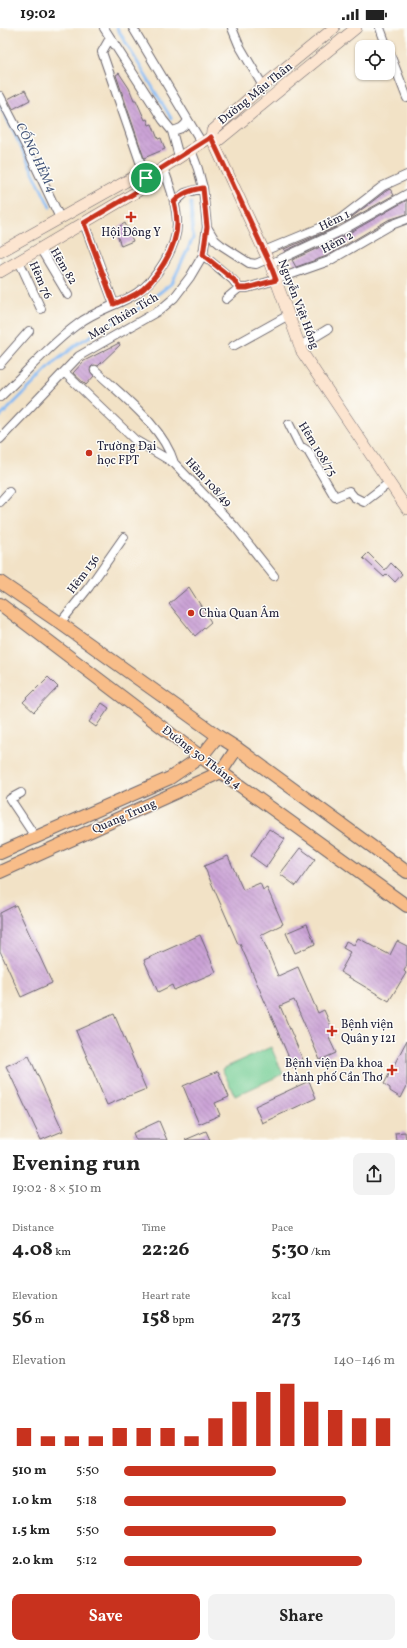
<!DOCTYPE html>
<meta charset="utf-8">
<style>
body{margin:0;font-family:Vollkorn,serif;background:#f2f2f2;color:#222;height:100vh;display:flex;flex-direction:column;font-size:15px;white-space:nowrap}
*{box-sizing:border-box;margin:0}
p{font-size:13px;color:#767676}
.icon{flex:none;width:22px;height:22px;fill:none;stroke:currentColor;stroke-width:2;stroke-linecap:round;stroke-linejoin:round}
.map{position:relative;height:1112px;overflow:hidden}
.drawer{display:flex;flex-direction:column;background:#fff;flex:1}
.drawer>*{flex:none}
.buttons{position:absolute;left:355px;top:12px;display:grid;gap:8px}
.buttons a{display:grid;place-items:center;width:40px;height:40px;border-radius:8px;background:#fff;box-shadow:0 1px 3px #0004;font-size:20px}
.pin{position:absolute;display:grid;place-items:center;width:34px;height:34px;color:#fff;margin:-17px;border:2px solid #fff;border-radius:50%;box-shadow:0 1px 4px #0007}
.round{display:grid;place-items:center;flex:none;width:42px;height:42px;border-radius:8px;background:#f2f2f2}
.headline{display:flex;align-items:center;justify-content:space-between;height:68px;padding:0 12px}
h1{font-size:22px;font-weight:700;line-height:30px}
.figures{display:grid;grid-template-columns:repeat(3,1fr);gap:6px;height:68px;padding:4px 12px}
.figures div{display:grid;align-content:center}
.figures b{font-size:20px;font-weight:700}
.figures small{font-size:11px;font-weight:400}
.figures p{font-size:11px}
.chart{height:112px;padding:8px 12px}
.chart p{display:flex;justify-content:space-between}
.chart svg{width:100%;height:72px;margin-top:4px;stroke:#c8321e;stroke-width:6}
.button{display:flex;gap:8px;margin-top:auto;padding:8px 12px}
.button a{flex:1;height:46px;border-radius:8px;background:#c8321e;color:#fff;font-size:16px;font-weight:700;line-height:46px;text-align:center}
.button a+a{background:#f2f2f2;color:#222}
ul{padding:0 12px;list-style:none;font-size:13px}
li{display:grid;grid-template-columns:64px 48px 1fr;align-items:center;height:30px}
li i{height:10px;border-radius:5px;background:#c8321e}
.status{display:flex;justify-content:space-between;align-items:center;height:28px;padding:0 20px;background:#fff;direction:ltr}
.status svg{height:11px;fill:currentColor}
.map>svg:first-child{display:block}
</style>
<div class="status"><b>19:02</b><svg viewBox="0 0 49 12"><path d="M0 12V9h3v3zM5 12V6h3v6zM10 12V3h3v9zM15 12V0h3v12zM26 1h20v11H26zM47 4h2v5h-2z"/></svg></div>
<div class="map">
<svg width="407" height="1112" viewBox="0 0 407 1112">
<defs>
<pattern id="building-back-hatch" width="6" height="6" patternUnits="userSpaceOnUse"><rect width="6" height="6" fill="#cba3d6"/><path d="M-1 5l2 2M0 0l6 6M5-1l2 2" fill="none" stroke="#a484af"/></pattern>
</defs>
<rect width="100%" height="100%" fill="#fdfcf7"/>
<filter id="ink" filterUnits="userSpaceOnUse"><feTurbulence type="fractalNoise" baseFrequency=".025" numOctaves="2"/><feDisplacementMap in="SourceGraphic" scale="8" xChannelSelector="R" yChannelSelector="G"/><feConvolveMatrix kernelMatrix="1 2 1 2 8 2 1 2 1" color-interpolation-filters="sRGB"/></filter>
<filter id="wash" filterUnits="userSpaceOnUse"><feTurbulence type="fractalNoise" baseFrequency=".012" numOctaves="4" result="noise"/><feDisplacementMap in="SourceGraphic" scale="16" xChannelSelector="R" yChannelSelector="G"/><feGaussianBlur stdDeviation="0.9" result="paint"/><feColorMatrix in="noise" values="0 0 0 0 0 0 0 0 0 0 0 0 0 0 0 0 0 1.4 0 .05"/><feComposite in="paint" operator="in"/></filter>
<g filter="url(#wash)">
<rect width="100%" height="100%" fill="#f2e2c6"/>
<path fill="#74ce95" stroke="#4b7868" d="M271,1019L283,1046L235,1068L222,1041Z"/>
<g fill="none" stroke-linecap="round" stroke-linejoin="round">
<path stroke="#85baf4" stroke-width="3" d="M117,0L171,90
M1,78L50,179
M0,389L56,333L80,314L140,280L172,255L193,210L191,175"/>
</g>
<g id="blocks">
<path fill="url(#building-back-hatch)" d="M119,45L129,60L134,72H136L145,92L147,91L149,97L152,96L158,111L161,110L165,121L144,130L116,47Z
M25,62L30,72L13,81L8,71Z
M390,161L394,167L344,195L386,163Z
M407,172V186L388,192L327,228L296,239L292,232L344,208Z
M125,195L133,213L121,218L115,201Z
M337,199L285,223L284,221Z
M119,315L120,317L98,338L94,337L91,339L90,343L94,348L86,357L73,345L84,333Z
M368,525L385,542L391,535L402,546L395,554L387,546L384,549L363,530Z
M189,559L211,594L195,608L169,576Z
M48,649L58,659L34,684L23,674Z
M102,675L109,680L96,699L89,694Z
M269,801L285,811L266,839L251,828Z
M300,820L315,831L296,858L280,846Z
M228,828L243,862L260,855L263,862L267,860L283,896L261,907L278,948L298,939L318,985L324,982L335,1007L329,1010L336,1025L320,1032L294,972L280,978L304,1034L293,1039L240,916H238L204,838Z
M16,877L52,955L21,969L0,923V885Z
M307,896L315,916L295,925L286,905Z
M200,907L216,944L174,962L172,957L158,964L144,932Z
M358,910L390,927L397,913L407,918V937L404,943L406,945L389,973L340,944L349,928L348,927L350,924L343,920L346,913L354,917Z
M114,986L146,1061L107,1077L76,1003Z
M407,1012V1058L401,1070L390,1063V1060L384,1056Z
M29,1028L63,1103L41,1112L6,1038Z
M218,1043L229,1069L215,1075L220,1087L199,1096L183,1058Z
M309,1053L316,1070L262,1095L255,1078Z
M159,1093L167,1112H136L133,1105Z
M206,1103L210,1112H185Z
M405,1104L406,1112H396L395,1105Z"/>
</g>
</g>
<g filter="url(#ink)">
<use href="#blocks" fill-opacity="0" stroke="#6b656c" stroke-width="1"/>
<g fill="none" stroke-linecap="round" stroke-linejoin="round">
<g stroke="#6b656c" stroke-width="10">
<path id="street" d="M104,0L163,92L172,103C180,101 184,100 188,92L133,0
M232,0L239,17L263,58
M380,0L387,19
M110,10L102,24L146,151
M388,21L407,70
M0,68L27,120L60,190
M188,92L202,115
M172,103L179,129
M174,175L185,165L203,160
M84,195L114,276
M207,199L215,212L221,217L249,235L256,236L267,231
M40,220L68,267
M264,223L339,192L383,158L407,147
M203,227L233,252L239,260H247L275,252L329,233L391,197L407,191
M19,233L41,281
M270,236L341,203L407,166
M226,271L239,260
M233,318L287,288
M300,318L328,301
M0,336L29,303
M95,342C122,368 163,398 174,435L235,499L274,548
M64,344L135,412L174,435
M0,369C26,345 49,317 78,296C96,282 119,277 137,265C156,252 177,219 177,196C177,177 170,157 163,140
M289,396L300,418L308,423L335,469L349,463L354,469L364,474L389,455
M0,411L79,328L160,282L174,270L190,249L203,227L207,199L203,160L198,141L191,122
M0,474L9,464
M60,595L89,559L124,509
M21,765L10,771L36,810"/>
</g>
<g stroke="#6b656c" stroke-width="12">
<path id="secondary" d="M334,0L263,58L212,103L211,109L270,236L302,324L407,481
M0,224L132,150L146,151
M0,244L138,163L146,151L211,109L219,112L356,0"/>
</g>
<g stroke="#6b656c" stroke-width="14">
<path id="primary" d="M0,554L60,595L218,708L237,720L407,844
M0,576L221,744L407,878
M0,825L170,750L202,728L218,708
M0,844L221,744L237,720"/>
</g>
<use href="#street" stroke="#fff" stroke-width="8"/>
<use href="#secondary" stroke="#fce5d0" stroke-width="11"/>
<use href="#primary" stroke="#f8bd89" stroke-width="12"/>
</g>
</g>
<g fill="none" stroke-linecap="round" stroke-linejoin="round" filter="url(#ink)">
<g stroke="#fff" stroke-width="8">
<path id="route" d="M211,109L270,236L276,252L247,260H239L234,252L203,227L207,199L203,160C191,162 182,165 174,174C176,181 177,189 177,196C177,219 156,254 136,266C129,270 121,273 114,276L84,195L138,163L146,150Z"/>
</g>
<use href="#route" stroke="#c8321e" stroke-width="5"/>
</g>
<g fill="#c8321e" stroke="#fdfcf7" stroke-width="1.5">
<path d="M129 183h4v4h4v4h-4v4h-4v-4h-4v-4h4z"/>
<circle cx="89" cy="425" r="4"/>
<circle cx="191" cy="585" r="4"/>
<path d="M330 997h4v4h4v4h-4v4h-4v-4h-4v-4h4z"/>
<path d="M390 1036h4v4h4v4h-4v4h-4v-4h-4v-4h4z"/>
</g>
<g text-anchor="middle" stroke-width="3" stroke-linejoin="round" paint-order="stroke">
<g font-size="12" fill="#22223b" stroke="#fdfcf7">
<text transform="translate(255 65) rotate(-39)" y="4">Đường Mậu Thân</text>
<text transform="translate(334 192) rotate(-26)" y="4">Hẻm 1</text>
<text transform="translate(337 214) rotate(-28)" y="4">Hẻm 2</text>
<text transform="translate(64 238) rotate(59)" y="4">Hẽm 82</text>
<text transform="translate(41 252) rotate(66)" y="4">Hẽm 76</text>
<text transform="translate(299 276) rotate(69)" y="4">Nguyễn Việt Hồng</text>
<text transform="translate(123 288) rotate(-31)" y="4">Mạc Thiên Tích</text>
<text transform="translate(318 421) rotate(58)" y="4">Hẽm 108/75</text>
<text transform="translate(209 454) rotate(47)" y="4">Hẽm 108/49</text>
<text transform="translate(83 546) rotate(-53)" y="4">Hẽm 136</text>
<text transform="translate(202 729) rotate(37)" y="4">Đường 30 Tháng 4</text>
<text transform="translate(124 788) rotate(-24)" y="4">Quang Trung</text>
</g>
<g font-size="12" fill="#22223b" stroke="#fdfcf7" text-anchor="start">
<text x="131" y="208" text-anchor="middle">Hội Đông Y</text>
<text x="97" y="422">Trường Đại<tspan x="97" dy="14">học FPT</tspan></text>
<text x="199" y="589">Chùa Quan Âm</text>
<text x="341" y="1000">Bệnh viện<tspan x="341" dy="14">Quân y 121</tspan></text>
<text x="383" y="1039" text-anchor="end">Bệnh viện Đa khoa<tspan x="383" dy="14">thành phố Cần Thơ</tspan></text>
</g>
<g font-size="13" font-style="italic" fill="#45577c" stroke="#fdfcf7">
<text transform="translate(37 129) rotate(64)" y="5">CỐNG HẺM 4</text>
</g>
</g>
</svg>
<div class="buttons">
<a><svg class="icon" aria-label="locate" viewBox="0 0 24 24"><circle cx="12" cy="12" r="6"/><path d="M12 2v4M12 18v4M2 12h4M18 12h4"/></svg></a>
</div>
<div class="pin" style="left:146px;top:150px;background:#1e9e55"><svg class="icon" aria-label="arrive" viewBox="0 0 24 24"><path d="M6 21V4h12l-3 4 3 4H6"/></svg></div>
</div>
<section class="drawer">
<div class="headline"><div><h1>Evening run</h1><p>19:02 · 8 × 510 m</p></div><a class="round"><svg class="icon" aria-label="share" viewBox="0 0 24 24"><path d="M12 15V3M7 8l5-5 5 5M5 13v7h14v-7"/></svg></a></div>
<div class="figures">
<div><p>Distance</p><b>4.08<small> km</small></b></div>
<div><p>Time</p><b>22:26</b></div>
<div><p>Pace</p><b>5:30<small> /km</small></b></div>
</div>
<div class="figures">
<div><p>Elevation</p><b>56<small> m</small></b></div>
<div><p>Heart rate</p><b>158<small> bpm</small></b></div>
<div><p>kcal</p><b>273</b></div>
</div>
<div class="chart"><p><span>Elevation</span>140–146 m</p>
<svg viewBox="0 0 160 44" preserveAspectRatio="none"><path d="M5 44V33M15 44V38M25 44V38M35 44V38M45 44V33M55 44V33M65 44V33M75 44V38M85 44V27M95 44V17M105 44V11M115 44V6M125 44V17M135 44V22M145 44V27M155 44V27"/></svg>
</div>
<ul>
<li><b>510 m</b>5:50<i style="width:56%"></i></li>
<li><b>1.0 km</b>5:18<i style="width:82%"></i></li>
<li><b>1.5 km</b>5:50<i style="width:56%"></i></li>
<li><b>2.0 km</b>5:12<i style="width:88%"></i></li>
</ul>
<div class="button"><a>Save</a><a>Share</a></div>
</section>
